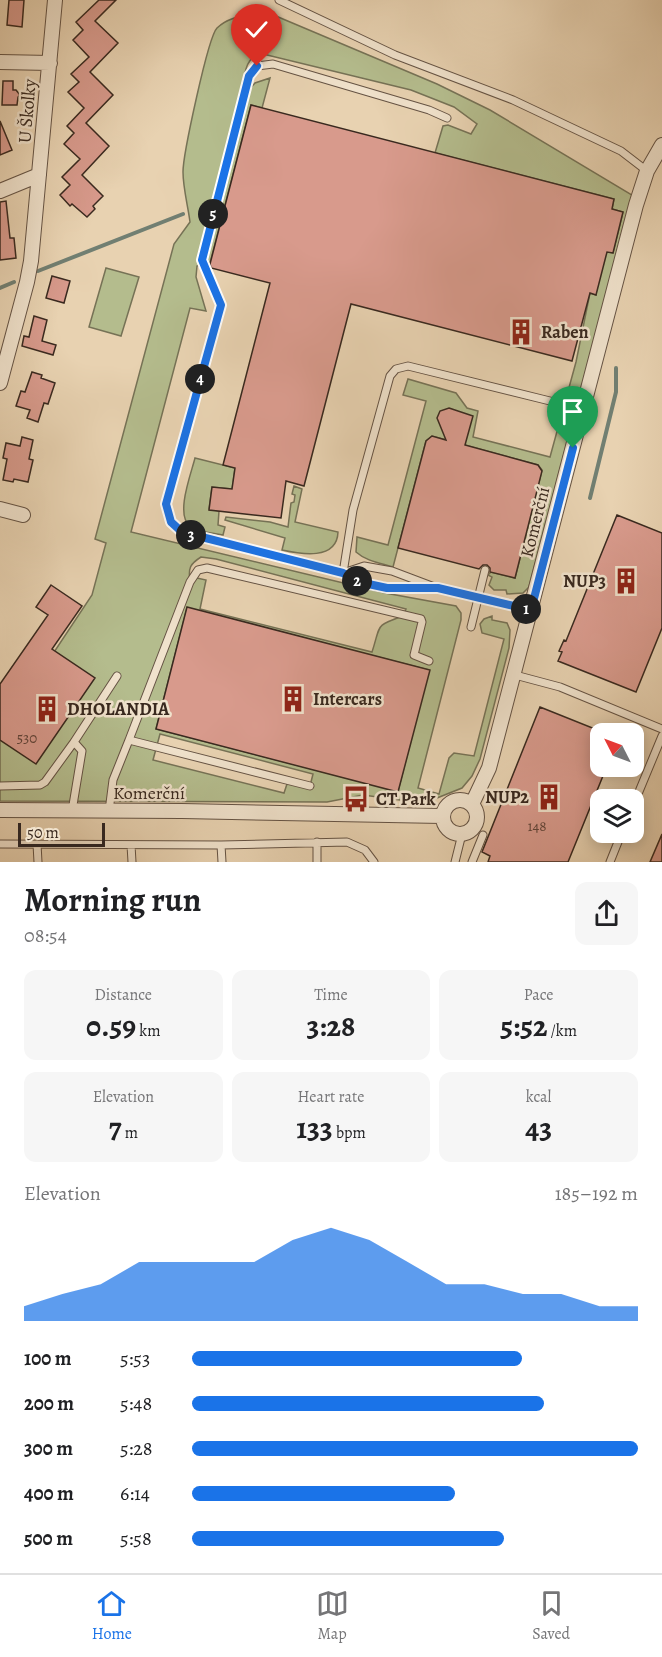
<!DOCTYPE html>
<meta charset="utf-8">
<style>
body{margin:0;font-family:Alegreya,serif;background:#f6f6f6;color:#202124;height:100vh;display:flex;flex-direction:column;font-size:22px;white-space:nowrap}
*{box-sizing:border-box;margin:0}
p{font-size:20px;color:#757577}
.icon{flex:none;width:33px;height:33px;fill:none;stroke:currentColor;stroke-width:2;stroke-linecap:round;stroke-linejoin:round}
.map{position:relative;height:862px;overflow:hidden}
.side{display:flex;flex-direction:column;background:#fff;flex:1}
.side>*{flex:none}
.needle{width:39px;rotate:312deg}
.buttons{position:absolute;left:590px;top:723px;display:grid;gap:12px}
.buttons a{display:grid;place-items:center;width:54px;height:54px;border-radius:12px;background:#fff;box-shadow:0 3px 15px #0003;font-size:30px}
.scale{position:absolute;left:18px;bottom:15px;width:87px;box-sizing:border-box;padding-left:6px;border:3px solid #39291f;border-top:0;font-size:16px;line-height:21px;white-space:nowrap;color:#39291f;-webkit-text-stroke:4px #f0e2cc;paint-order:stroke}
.pin{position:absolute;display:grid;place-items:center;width:51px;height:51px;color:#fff;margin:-62px -26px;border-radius:50% 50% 50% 0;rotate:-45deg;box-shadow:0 0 6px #0007}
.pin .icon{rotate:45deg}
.km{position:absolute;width:30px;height:30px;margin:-15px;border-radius:50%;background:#222;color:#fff;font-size:16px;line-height:30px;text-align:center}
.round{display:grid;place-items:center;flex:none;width:63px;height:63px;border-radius:12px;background:#f6f6f6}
.head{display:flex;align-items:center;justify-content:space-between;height:102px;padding:0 24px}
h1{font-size:33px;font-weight:700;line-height:45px}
.metrics{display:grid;grid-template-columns:repeat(3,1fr);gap:9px;height:102px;padding:6px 24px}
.metrics div{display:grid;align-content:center;border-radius:12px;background:#f6f6f6;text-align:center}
.metrics b{font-size:30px;font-weight:700}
.metrics small{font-size:16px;font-weight:400}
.metrics p{font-size:16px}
.chart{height:168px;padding:12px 24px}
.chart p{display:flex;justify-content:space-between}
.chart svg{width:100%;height:108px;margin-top:6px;fill:#1a73e8;opacity:.7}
ul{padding:0 24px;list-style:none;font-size:20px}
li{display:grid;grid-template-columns:96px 72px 1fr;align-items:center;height:45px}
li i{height:15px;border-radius:8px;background:#1a73e8}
.dock{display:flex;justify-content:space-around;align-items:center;height:84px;border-top:2px solid #e0e0e0;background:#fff;font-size:16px;color:#757577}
.dock a{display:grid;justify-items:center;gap:3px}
.dock .current{color:#1a73e8}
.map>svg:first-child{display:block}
</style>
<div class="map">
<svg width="662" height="862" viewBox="0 0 662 862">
<rect width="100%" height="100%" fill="#e8d2b1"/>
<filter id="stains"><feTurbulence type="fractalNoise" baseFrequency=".00333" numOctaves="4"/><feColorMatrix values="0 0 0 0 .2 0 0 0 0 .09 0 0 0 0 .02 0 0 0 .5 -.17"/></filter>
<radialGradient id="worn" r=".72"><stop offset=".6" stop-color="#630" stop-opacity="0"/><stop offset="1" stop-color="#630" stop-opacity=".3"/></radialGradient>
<path fill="#b4bc8d" stroke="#767256" stroke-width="1.5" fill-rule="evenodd" d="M264,11L437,84L490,110L632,195L529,587L523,593L507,594L506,590H494L489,585L492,577L488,575L491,572L515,578L542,470L538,465L432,436L426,441L393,567C380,563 366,561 356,552L357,537L388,545L426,401L403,395L408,379L456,393L467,408L478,411L473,437L550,457L576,362L590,293L596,295L601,250L613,253L623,212L612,209L614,199L435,153L443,126L448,125L471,134L477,124L454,107L411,90L263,54C244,55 243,79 244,95L255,83L270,78L262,108L251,105L209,267L203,264L197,266L196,277L206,311L190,308L131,532L385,593L456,606L461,613V620L418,788L439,794L449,758L454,753L474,756L504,639L482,633L480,624L484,619L492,616V620L507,623L510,630L509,648L480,759L472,776L462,788L427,802H415L363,795L327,802L0,801V730L7,723L92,595L106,543L95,539L174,244L190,222C188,206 183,188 183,172C183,155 208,37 217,28C229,16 248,15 264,11ZM201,557L216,559L406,609L403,616C374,626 381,625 372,652L200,609L206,580L197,578L190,581C188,568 190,564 201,557ZM187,608L429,670L398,791L156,729ZM160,734L313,774L310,786L288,781L284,793L153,760Z
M106,268L139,277L121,336L89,327Z
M195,458L235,468L232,489L212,487L209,509L219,511L218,525L225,527L223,535C213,533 198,532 190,526C175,515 191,474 195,458Z
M294,486L302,489L295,522L338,532C337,561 300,554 282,550L285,538L225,520L226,517L270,522L288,527L291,503L294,502L295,495L292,494Z"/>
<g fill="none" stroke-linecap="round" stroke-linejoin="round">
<path stroke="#717f72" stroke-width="4" d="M38,271L183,214
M0,288L14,282
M590,498L616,392V368"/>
</g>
<path fill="#d89a8c" stroke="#39291f" stroke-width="1.5" d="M9,0H24L22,27L7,25Z
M99,0H116L95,21L118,43L90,72L113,95L86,123L109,146L82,175L103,196L93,206L95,209L87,217L72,204L70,206L60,195L70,185L62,177L80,159L64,144L74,133L67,126L84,108L68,92L79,82L71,74L89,57L73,40L83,30L76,22Z
M3,81H13V90H16L20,95L18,97L17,105H2Z
M251,105L614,199L612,209L623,212L613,253L607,252L596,295L590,293L572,361L351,304L304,486L286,481L281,518L209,510L212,487L232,489L235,468L223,465L270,283L211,268L210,264Z
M0,121L12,150L0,155Z
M6,201L10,238H14L16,258L0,260V202Z
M52,276L70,281L64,303L46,298Z
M34,316L47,320L42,341L56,345L53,355L22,346L24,336L29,337Z
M32,372L42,375L41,378L55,383L48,404L44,403L38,422L27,418L30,410L16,406L21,391L25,392Z
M449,408L473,416L465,445L538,465L542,471L515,578L490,572V568L487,565H483L479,569L398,548L426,441L432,436L446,440L437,418L440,411Z
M22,437L33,440L29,459L33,460L28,482L14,479L13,482L3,480L7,459L3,458L6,443L20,446Z
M617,515L662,533V628L636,692L558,661L562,652L559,651L564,640L566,641Z
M51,585L82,606L52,649L95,678L36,764L0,740V684L48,615L36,607Z
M187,607L430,670L398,792L156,729Z
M540,707L600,731V766H607L568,862H488L490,856L482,852Z
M662,834V862H650Z"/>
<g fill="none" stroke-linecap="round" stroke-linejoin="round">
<g stroke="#655344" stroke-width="9">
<path id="service" d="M279,0L395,55L513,100L621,151L647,171
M343,573L353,510L390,376L396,369L408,366L554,402
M343,573L364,566L392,571L437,588L531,610
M437,588C404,588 373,590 343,573L182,532L171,522L166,504L221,305L202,260L249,77L257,66L273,64L429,110L447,118
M471,627L485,570
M515,675L560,687L662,729
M0,786L40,785L45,782L74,742
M310,786L129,740L190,582L198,570L207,568L421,619L422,622L414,655L429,661
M633,806L662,736
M72,811L82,751L74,742L117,676
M109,811L113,780L129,740
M317,842V862
M0,844L221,845L347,842L365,850L374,862
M37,844L38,862
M131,845L132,862
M221,845L222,862
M455,862L462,834
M472,862L483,835
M610,862L622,832"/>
</g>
<g stroke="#655344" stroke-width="16">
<path id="minor" d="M0,62L50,63
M0,191L39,175
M0,383L27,282L31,261L55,0
M0,509L23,515
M443 817a17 17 0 1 1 34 0a17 17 0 1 1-34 0Z
M472,804L489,768L636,205L647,171L662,145
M0,810L182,811L442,816"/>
</g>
<use href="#service" stroke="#f0e2cc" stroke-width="7"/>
<use href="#minor" stroke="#f0e2cc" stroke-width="14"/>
</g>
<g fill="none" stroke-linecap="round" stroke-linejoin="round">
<g stroke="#fff" stroke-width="12">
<path id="route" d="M257,66L249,76L202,260L221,305L166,504L171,522L182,532L343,573L359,582L387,588H438L531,610L573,448"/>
</g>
<use href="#route" stroke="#1a73e8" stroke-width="8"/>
</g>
<defs>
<g id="building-bare" transform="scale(2.07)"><path d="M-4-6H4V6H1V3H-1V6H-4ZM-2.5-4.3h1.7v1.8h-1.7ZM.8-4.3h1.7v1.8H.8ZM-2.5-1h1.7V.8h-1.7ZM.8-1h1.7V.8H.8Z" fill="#8f2418" stroke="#f0e2cc" stroke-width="2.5" paint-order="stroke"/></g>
<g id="bus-bare" transform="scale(2.07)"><path d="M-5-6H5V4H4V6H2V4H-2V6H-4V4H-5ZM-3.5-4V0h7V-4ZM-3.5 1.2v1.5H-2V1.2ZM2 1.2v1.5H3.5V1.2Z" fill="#8f2418" stroke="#f0e2cc" stroke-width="2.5" paint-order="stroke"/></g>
</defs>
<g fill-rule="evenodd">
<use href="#building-bare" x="521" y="332"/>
<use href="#building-bare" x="626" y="581"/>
<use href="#building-bare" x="293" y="699"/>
<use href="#building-bare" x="47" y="709"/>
<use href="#building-bare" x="549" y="797"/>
<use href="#bus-bare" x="356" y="799"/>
</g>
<g text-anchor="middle" stroke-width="5" stroke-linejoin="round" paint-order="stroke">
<g font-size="15" fill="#61453a">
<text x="27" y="743">530</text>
<text x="537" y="831">148</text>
</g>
<g font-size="18" fill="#39291f" stroke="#f0e2cc">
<text transform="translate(27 111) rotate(-85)" y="6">U Školky</text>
<text transform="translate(535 522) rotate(-76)" y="6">Komerční</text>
<text x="149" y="799">Komerční</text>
</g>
<g font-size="18" font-weight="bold" fill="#39291f" stroke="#f0e2cc" text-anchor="start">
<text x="541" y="338">Raben</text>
<text x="606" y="587" text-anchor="end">NUP3</text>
<text x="313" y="705">Intercars</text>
<text x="67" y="715">DHOLANDIA</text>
<text x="529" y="803" text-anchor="end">NUP2</text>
<text x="376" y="805">CT Park</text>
</g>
</g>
<rect width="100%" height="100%" filter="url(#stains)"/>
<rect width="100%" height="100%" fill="url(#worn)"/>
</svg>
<div class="buttons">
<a><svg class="needle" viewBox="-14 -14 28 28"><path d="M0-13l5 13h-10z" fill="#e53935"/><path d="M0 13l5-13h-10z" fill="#757577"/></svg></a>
<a><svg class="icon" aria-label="layers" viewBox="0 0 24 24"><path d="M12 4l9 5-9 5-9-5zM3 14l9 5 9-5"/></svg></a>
</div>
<div class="scale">50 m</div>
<div class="pin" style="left:573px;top:448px;background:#1e9e55"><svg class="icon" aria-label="arrive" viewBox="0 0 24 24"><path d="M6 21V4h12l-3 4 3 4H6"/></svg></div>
<div class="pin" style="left:257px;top:66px;background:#d93025"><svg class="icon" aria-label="check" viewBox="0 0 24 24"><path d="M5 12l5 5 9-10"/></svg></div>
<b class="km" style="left:526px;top:609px">1</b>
<b class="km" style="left:357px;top:581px">2</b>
<b class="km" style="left:191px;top:535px">3</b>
<b class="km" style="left:200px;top:379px">4</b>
<b class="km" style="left:213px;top:214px">5</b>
</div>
<section class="side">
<div class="head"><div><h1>Morning run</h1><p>08:54</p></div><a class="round"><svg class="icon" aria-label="share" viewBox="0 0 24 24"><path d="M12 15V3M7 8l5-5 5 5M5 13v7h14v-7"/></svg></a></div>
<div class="metrics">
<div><p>Distance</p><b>0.59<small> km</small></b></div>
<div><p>Time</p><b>3:28</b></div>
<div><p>Pace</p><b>5:52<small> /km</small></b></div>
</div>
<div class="metrics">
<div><p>Elevation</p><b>7<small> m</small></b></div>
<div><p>Heart rate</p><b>133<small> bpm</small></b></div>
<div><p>kcal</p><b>43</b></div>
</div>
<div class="chart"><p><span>Elevation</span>185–192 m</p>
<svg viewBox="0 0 160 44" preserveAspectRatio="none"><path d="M0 44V38L10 33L20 29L30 20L40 20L50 20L60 20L70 11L80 6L90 11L100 20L110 29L120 29L130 33L140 33L150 38L160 38V44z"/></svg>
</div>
<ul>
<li><b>100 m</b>5:53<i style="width:74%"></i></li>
<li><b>200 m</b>5:48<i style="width:79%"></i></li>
<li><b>300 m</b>5:28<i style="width:100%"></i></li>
<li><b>400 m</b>6:14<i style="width:59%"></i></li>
<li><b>500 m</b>5:58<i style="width:70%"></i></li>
</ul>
</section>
<nav class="dock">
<a class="current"><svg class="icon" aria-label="home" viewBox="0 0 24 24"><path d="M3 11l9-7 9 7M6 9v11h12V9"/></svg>Home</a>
<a><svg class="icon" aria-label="map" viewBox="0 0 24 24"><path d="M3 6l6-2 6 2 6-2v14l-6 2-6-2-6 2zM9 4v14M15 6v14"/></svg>Map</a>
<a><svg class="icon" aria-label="saved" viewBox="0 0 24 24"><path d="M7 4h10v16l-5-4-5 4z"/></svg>Saved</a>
</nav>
